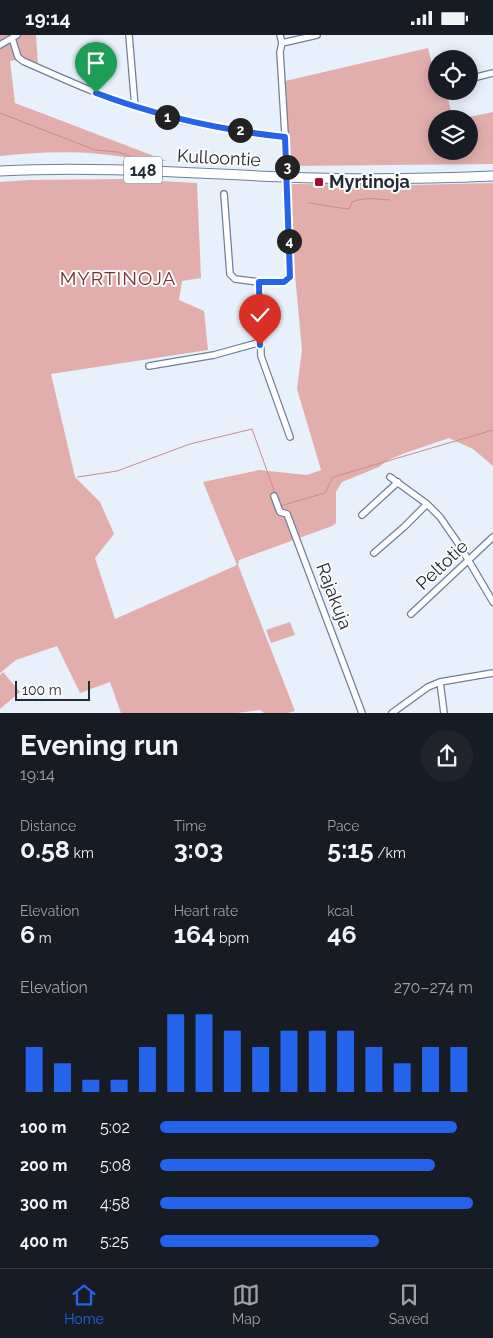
<!DOCTYPE html>
<meta charset="utf-8">
<style>
body{margin:0;font-family:Raleway,sans-serif;background:#20242c;color:#f1f3f6;height:100vh;display:flex;flex-direction:column;font-size:19px;white-space:nowrap}
*{box-sizing:border-box;margin:0}
p{font-size:16px;color:#9ea1a6}
.icon{flex:none;width:28px;height:28px;fill:none;stroke:currentColor;stroke-width:2;stroke-linecap:round;stroke-linejoin:round}
.map{position:relative;height:678px;overflow:hidden}
.drawer{display:flex;flex-direction:column;background:#171b24;flex:1}
.drawer>*{flex:none}
.buttons{position:absolute;left:428px;top:15px;display:grid;gap:10px}
.buttons a{display:grid;place-items:center;width:50px;height:50px;border-radius:50%;background:#171b24;box-shadow:0 2px 12px #0003;font-size:25px}
.scale{position:absolute;left:15px;bottom:12px;width:75px;box-sizing:border-box;padding-left:5px;border:2px solid #222a34;border-top:0;font-size:14px;line-height:18px;white-space:nowrap;color:#222a34;-webkit-text-stroke:4px #fcfcfc;paint-order:stroke}
.pin{position:absolute;display:grid;place-items:center;width:42px;height:42px;color:#fff;margin:-51px -21px;border-radius:50% 50% 50% 0;rotate:-45deg;box-shadow:0 0 5px #0007}
.pin .icon{rotate:45deg}
.km{position:absolute;width:25px;height:25px;margin:-12px;border-radius:50%;background:#222;color:#fff;font-size:14px;line-height:25px;text-align:center}
.round{display:grid;place-items:center;flex:none;width:52px;height:52px;border-radius:26px;background:#20242c}
.summary{display:flex;align-items:center;justify-content:space-between;height:85px;padding:0 20px}
h1{font-size:28px;font-weight:700;line-height:38px}
.metrics{display:grid;grid-template-columns:repeat(3,1fr);gap:8px;height:85px;padding:5px 20px}
.metrics div{display:grid;align-content:center}
.metrics b{font-size:25px;font-weight:700}
.metrics small{font-size:14px;font-weight:400}
.metrics p{font-size:14px}
.chart{height:140px;padding:10px 20px}
.chart p{display:flex;justify-content:space-between}
.chart svg{width:100%;height:90px;margin-top:5px;stroke:#2563eb;stroke-width:6}
ul{padding:0 20px;list-style:none;font-size:16px}
li{display:grid;grid-template-columns:80px 60px 1fr;align-items:center;height:38px}
li i{height:12px;border-radius:6px;background:#2563eb}
.status{display:flex;justify-content:space-between;align-items:center;height:35px;padding:0 25px;background:#171b24;direction:ltr}
.status svg{height:14px;fill:currentColor}
.dock{display:flex;justify-content:space-around;align-items:center;height:70px;border-top:1px solid #363941;background:#171b24;font-size:14px;color:#9ea1a6}
.dock a{display:grid;justify-items:center;gap:2px}
.dock .active{color:#2563eb}
.map>svg:first-child{display:block}
</style>
<div class="status"><b>19:14</b><svg viewBox="0 0 49 12"><path d="M0 12V9h3v3zM5 12V6h3v6zM10 12V3h3v9zM15 12V0h3v12zM26 1h20v11H26zM47 4h2v5h-2z"/></svg></div>
<div class="map">
<svg width="493" height="678" viewBox="0 0 493 678">
<rect width="100%" height="100%" fill="#e7f0fb"/>
<path fill="#e1aeac" d="M0,0H36L38,30L23,24L10,26L15,68L167,126C140,125 116,120 90,118C60,116 29,118 0,121Z
M428,13L435,42L431,43L433,53H436V56H446L453,84H436V116H469V84H460L493,77V129L289,131L285,46Z
M121,144L197,148L201,243L182,246L179,265L204,276L208,315L51,339L75,442L100,467L114,499L95,523L115,584L237,530L203,447L259,435L307,440L321,435L297,354L302,315L287,153L290,149L413,150L493,148V431L473,414L449,403L405,418L388,425L379,432L342,447L336,457V488L332,491L239,525L238,530L295,676L288,678H264L260,675L237,678H121L110,647L80,658L57,611L16,625L0,638V147L29,145Z
M290,587L295,600L271,608L266,595Z
M3,637L20,657L0,674V640Z"/>
<g fill="none" stroke-linecap="round" stroke-linejoin="round">
<path stroke="#ca8b89" stroke-width="1" d="M0,78L95,115L118,117L143,126V128
M309,168L347,174L350,173L352,167C364,162 377,164 390,165
M78,442L117,436L190,409L252,394L275,458
M280,471L325,458L333,442L493,395"/>
<g stroke="#6d8199" stroke-width="8">
<path id="minor" d="M129,0L135,72
M280,0L282,8
M12,3L18,22L23,26C70,47 117,68 167,82C205,92 246,97 285,102
M282,8L280,17L287,132L290,242L284,247H259L261,321L290,402
M282,8L317,0
M0,10L17,0
M469,44L493,38
M224,159L230,239L235,244L259,247
M149,331L214,320L261,307
M390,442L427,469L440,482L460,511L493,567
M274,461L280,477L287,479L362,678
M362,480L398,447
M374,518L404,492L427,469
M411,579L493,502
M440,647L444,678
M392,678L428,652L440,647L493,638"/>
</g>
<g stroke="#6d8199" stroke-width="11">
<path id="primary" d="M0,136C95,131 189,138 284,142C354,145 424,144 493,141"/>
</g>
<use href="#minor" stroke="#fff" stroke-width="5.5"/>
<use href="#primary" stroke="#fff" stroke-width="9"/>
</g>
<g fill="none" stroke-linecap="round" stroke-linejoin="round">
<g stroke="#fff" stroke-width="10">
<path id="route" d="M96,58C157,81 220,95 285,102L290,242L284,247H259L260,310"/>
</g>
<use href="#route" stroke="#2563eb" stroke-width="6"/>
</g>
<rect fill="#a60c2a" stroke="#fcfcfc" stroke-width="2" x="314" y="142" width="10" height="10" rx="2.5"/>
<g text-anchor="middle" stroke-width="4" stroke-linejoin="round" paint-order="stroke">
<rect fill="#fcfcfc" stroke="#636970" stroke-width="1" x="124" y="121.5" width="38" height="27" rx="4"/>
<g font-size="16" font-weight="bold" fill="#222a34">
<text x="143" y="141">148</text>
</g>
<g font-size="18" fill="#222a34" stroke="#fcfcfc">
<text transform="translate(219 123) rotate(3)" y="6">Kulloontie</text>
<text transform="translate(442 530) rotate(-43)" y="6">Peltotie</text>
<text transform="translate(334 561) rotate(69)" y="6">Rajakuja</text>
</g>
<g font-size="18" font-weight="bold" fill="#222a34" stroke="#fcfcfc" text-anchor="start">
<text x="329" y="153">Myrtinoja</text>
</g>
<g font-size="19" letter-spacing="1" fill="#783133" stroke="#fcfcfc">
<text x="118" y="250">MYRTINOJA</text>
</g>
</g>
</svg>
<div class="buttons">
<a><svg class="icon" aria-label="locate" viewBox="0 0 24 24"><circle cx="12" cy="12" r="6"/><path d="M12 2v4M12 18v4M2 12h4M18 12h4"/></svg></a>
<a><svg class="icon" aria-label="layers" viewBox="0 0 24 24"><path d="M12 4l9 5-9 5-9-5zM3 14l9 5 9-5"/></svg></a>
</div>
<div class="scale">100 m</div>
<div class="pin" style="left:96px;top:58px;background:#1e9e55"><svg class="icon" aria-label="arrive" viewBox="0 0 24 24"><path d="M6 21V4h12l-3 4 3 4H6"/></svg></div>
<div class="pin" style="left:260px;top:310px;background:#d93025"><svg class="icon" aria-label="check" viewBox="0 0 24 24"><path d="M5 12l5 5 9-10"/></svg></div>
<b class="km" style="left:167px;top:82px">1</b>
<b class="km" style="left:240px;top:95px">2</b>
<b class="km" style="left:287px;top:132px">3</b>
<b class="km" style="left:289px;top:206px">4</b>
</div>
<section class="drawer">
<div class="summary"><div><h1>Evening run</h1><p>19:14</p></div><a class="round"><svg class="icon" aria-label="share" viewBox="0 0 24 24"><path d="M12 15V3M7 8l5-5 5 5M5 13v7h14v-7"/></svg></a></div>
<div class="metrics">
<div><p>Distance</p><b>0.58<small> km</small></b></div>
<div><p>Time</p><b>3:03</b></div>
<div><p>Pace</p><b>5:15<small> /km</small></b></div>
</div>
<div class="metrics">
<div><p>Elevation</p><b>6<small> m</small></b></div>
<div><p>Heart rate</p><b>164<small> bpm</small></b></div>
<div><p>kcal</p><b>46</b></div>
</div>
<div class="chart"><p><span>Elevation</span>270–274 m</p>
<svg viewBox="0 0 160 44" preserveAspectRatio="none"><path d="M5 44V22M15 44V30M25 44V38M35 44V38M45 44V22M55 44V6M65 44V6M75 44V14M85 44V22M95 44V14M105 44V14M115 44V14M125 44V22M135 44V30M145 44V22M155 44V22"/></svg>
</div>
<ul>
<li><b>100 m</b>5:02<i style="width:95%"></i></li>
<li><b>200 m</b>5:08<i style="width:88%"></i></li>
<li><b>300 m</b>4:58<i style="width:100%"></i></li>
<li><b>400 m</b>5:25<i style="width:70%"></i></li>
</ul>
</section>
<nav class="dock">
<a class="active"><svg class="icon" aria-label="home" viewBox="0 0 24 24"><path d="M3 11l9-7 9 7M6 9v11h12V9"/></svg>Home</a>
<a><svg class="icon" aria-label="map" viewBox="0 0 24 24"><path d="M3 6l6-2 6 2 6-2v14l-6 2-6-2-6 2zM9 4v14M15 6v14"/></svg>Map</a>
<a><svg class="icon" aria-label="saved" viewBox="0 0 24 24"><path d="M7 4h10v16l-5-4-5 4z"/></svg>Saved</a>
</nav>
